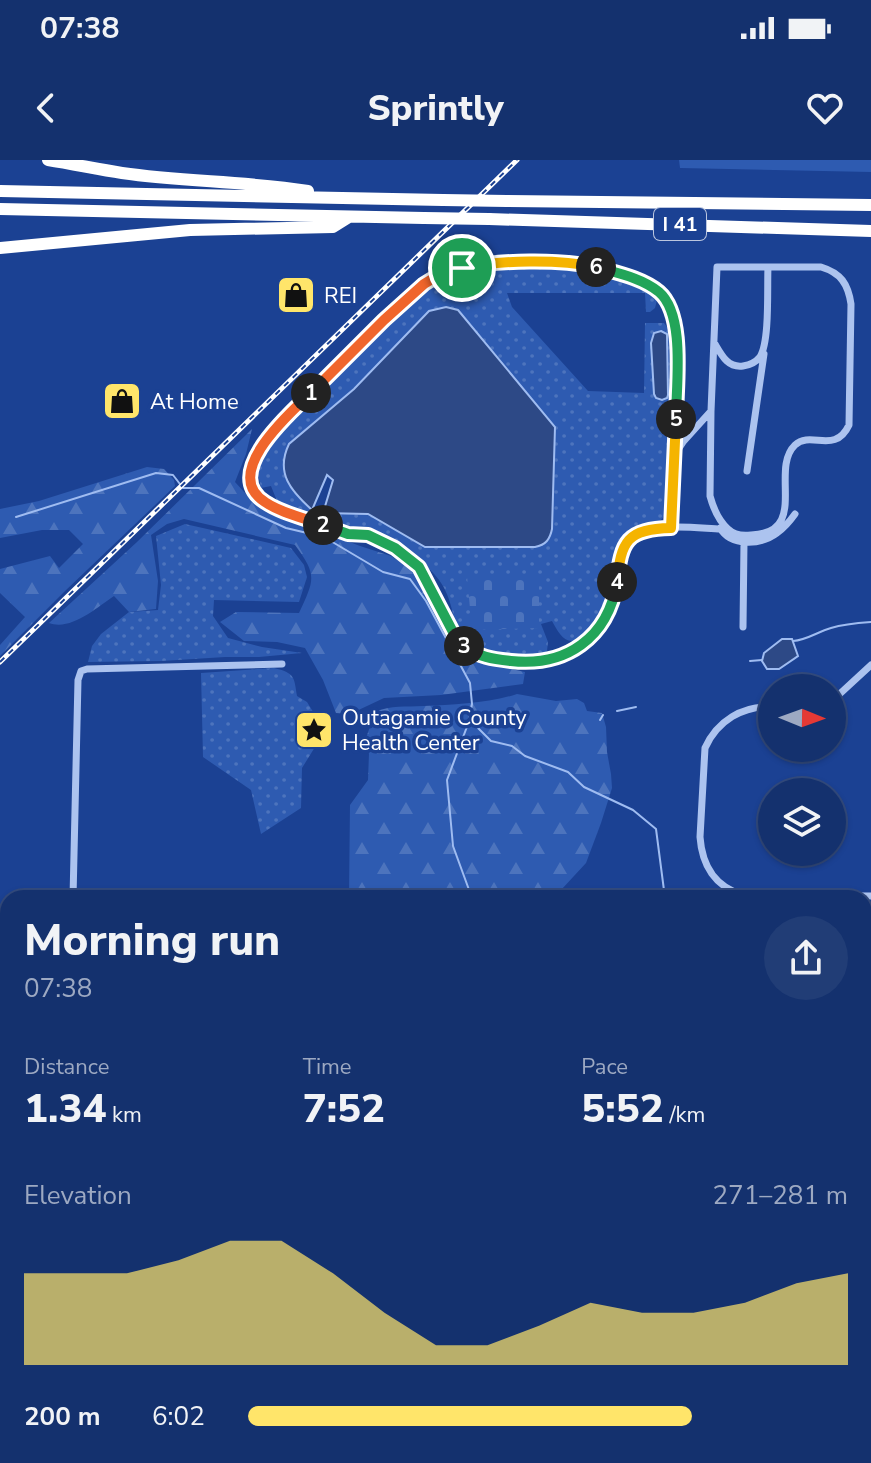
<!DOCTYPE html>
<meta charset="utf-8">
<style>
body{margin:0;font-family:"Nunito Sans",sans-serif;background:#213d76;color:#f1f3f6;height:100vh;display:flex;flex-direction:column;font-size:30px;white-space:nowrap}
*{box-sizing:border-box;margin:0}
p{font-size:26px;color:#9da9c2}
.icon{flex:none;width:44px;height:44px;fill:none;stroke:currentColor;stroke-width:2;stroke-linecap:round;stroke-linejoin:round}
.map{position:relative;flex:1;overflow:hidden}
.side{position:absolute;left:0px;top:730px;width:872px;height:574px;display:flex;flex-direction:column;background:#14316e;border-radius:24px 24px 0 0;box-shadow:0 2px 6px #0004,0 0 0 2px #334c81}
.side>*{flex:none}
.needle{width:52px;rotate:91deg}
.tools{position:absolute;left:758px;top:514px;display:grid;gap:16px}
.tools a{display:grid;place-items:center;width:88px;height:88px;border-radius:50%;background:#14316e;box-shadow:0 2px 6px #0004,0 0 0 2px #334c81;font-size:40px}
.pin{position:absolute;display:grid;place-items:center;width:68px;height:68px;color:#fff;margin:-34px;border:4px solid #fff;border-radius:50%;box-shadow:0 2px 8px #0007}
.km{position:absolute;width:40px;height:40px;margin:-20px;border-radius:50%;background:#222;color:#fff;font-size:22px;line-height:40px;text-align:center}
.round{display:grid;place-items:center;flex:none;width:84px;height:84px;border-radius:42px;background:#213d76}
.summary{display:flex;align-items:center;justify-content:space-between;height:136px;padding:0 24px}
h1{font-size:44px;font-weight:800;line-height:60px}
.figures{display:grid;grid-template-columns:repeat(3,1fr);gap:12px;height:136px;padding:8px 24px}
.figures div{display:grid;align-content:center}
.figures b{font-size:40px;font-weight:800}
.figures small{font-size:22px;font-weight:400}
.figures p{font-size:22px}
.chart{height:224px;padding:16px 24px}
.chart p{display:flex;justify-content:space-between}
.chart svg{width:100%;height:144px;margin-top:8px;fill:#ffe56a;opacity:.7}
ul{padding:0 24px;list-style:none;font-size:26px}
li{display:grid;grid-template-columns:128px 96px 1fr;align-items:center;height:60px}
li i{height:20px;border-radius:10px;background:#ffe56a}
.status{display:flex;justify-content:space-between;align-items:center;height:56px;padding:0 40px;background:#14316e;direction:ltr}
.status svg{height:22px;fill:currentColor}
header{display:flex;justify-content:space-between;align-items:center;height:104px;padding:0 24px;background:#14316e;font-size:36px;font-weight:800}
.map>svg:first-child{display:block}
</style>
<div class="status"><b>07:38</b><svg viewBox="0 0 49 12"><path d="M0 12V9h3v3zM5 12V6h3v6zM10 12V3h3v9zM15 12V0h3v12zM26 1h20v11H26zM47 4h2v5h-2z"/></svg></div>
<header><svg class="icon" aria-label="back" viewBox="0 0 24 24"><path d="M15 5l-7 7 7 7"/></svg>Sprintly<svg class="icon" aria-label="heart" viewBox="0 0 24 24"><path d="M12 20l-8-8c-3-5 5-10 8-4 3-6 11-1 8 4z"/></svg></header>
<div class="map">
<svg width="871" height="1303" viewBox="0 0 871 1303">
<defs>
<pattern id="grass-dots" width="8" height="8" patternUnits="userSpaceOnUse" patternTransform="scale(2)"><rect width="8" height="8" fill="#2e5bb1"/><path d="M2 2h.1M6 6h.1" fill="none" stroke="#4d74bd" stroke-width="1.8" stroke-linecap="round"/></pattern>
<pattern id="forest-firs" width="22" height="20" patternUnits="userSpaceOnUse" patternTransform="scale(2)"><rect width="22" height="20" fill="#2e5bb1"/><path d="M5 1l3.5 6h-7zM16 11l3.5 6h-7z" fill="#4d74bd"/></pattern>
<pattern id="cemetery-stones" width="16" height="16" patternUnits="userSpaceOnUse" patternTransform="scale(2)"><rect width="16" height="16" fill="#2e5bb1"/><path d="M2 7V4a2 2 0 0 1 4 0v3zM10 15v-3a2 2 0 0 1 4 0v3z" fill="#4d74bd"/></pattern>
</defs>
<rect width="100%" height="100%" fill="#1b4193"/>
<path fill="url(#grass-dots)" d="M484,106L579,107L639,125L652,132L657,140L655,148L650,152H646L645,133H507L512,147L588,231L644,233L645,163H664L671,172L674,188L668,350C666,352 663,358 661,360C647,370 628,369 619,386C615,393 614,402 613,410C610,436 606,459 584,476C567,489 559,474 552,461L541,464L548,482L547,491C535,502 529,500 513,498C430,489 472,448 429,409C419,400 406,390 394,384C387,381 378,379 371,377C355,373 339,368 324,363L323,353L368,354L425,387L354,229L289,284L307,345L312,350L306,355L279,346L271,326L261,328L257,309L262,295L269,283L284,263L350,198L430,124L458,111Z
M185,364L291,388L304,405L307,417L299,442L214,440L213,456L228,478L262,487L302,493L259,497H225L161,501L88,502L92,486L101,474L129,452L158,450L161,425L156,376Z
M274,508C295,513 294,517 297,536L307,542L315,555L317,579L315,587L302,608L301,648L261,674L251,630L203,597L201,513Z"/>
<path fill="url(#forest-firs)" d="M252,269L246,294L235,322L257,346L360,386L391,396L414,411L465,499L525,512L523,524L441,535L384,538L350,554L336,553L323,520L305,488L277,482L244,481L220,462L236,452L299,453C314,420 318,416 295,385L184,359L167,364L151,375L158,421L156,449L129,452L114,436C96,448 71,471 49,463L137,382Z
M147,307L164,309L174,320L175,326L65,431L0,496V485L25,457L0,433V409L50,396L59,408L83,384L69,370H42L0,378V349L39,341Z
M517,534L556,541L577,539L584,543L587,551L602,553L606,567L607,592L611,614L612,628L601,663L586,703L561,730V738H349L350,645L368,620L369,594L365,581L375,552C391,545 406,547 424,546C453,545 490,543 517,534Z"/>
<path fill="url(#cemetery-stones)" d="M467,416H539V468L472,470Z"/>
<path fill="#2e5bb1" d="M679,0H871V12L680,8Z
M278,1296H475V1303H277Z"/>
<path fill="#2d4986" stroke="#9fbcf1" stroke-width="2" d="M446,147L458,150L555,267L552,369C550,379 546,385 535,387H425L368,354L323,353L333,320L327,315L312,350C291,331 275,313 289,284L354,229L429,151Z
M661,171L667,174L668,235L667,238L662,240L656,238L654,234L651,183L654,173Z
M782,479H792L798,496L779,509H767L762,501L764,493Z"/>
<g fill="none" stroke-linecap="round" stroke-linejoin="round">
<path stroke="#9fbcf1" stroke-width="2" d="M16,357L156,313L173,315L183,328H199L286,368L324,377L383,412L410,419L426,441L470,523L472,544L468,564L447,620L453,686L472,738
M793,481C807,480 817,472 831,468C844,464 857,463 871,462
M750,501L762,500
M617,551L636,547
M600,560L603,555
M470,565L477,567L491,581L512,586L525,596L568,612L584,627L633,650L656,669L665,738
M864,982L871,984
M636,1296L641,1303"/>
<path stroke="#acc3ef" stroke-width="7" d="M715,184C722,196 728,208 743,206C750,205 756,202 760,197C770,181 767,127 768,107
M677,291L683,282L711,251L717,107H821C841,113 848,124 851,144L849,265C835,295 811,270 795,285C769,310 810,373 751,375C743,376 734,375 728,369C719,361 713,347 710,336L711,251
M747,311L764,194
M671,368C675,324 675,280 676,236C677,208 682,174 670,147C645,94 489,94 442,113C425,120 412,134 398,147C376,167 355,189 334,210C310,234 276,261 259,291C253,302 246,318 253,330C254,333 260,339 262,341C276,351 297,355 313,361C324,365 335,371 346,373C353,375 360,374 367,375C377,378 389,384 398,390C405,394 414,400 419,407C438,434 444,476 475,493C485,499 497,500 508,501C555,507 604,484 615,435C619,416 615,389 632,377C654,362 695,368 721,369
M720,368C731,387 761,385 777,373C784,368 790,361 795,354
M743,467L744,382
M832,541L871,505
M772,547C743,545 717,561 705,588L700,677C702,705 715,727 743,735L871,736
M73,738L78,520L81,511L87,509L282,504
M0,940H8
M864,954H871
M864,1291H871
M846,1296L847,1303
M61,1303L62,1296
M273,1303V1296
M527,1303V1297
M736,1303L737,1296"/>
<path stroke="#dae4fb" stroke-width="9" d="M864,822L871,820
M0,831L8,830
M864,833L871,831
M0,842H8"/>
<path stroke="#fff" stroke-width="12" d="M48,0C73,4 97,9 122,13C184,22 246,21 308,31
M0,31L443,40
M507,41L871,45
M0,49L424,58
M489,59L871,71
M0,88L190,70L333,67L349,57"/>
<g stroke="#fff" stroke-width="5">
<path id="rail" d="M0,502L517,0"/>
</g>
<use href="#rail" stroke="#1b4193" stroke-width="2" stroke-dasharray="6" stroke-linecap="butt"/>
<path stroke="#fff" stroke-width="12" d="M443,40L507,41
M424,58L489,59"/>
</g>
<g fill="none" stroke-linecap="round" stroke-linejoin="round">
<g stroke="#fff" stroke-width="16">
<path id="split-1" d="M311,233L384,160L424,124L442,113L462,108"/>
</g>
<g stroke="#fff" stroke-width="16">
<path id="split-2" d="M311,233C290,253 220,314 265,342C281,353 304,358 323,365"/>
</g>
<g stroke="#fff" stroke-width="16">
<path id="split-3" d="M323,365L348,374L368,375L395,388L419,407L453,472L464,486"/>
</g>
<g stroke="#fff" stroke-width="16">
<path id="split-4" d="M464,486C478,497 493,499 511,501C566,507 608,478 617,422"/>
</g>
<g stroke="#fff" stroke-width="16">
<path id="split-5" d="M617,422C621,381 627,369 671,368L676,259"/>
</g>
<g stroke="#fff" stroke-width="16">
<path id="split-6" d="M596,107C617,113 642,118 659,132C686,155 676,226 676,259"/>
</g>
<g stroke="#fff" stroke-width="16">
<path id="split-7" d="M462,108C500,100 559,99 596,107"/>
</g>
<use href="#split-1" stroke="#f0652b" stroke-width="10"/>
<use href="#split-2" stroke="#f0652b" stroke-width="10"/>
<use href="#split-3" stroke="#22a559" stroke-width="10"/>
<use href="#split-4" stroke="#22a559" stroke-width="10"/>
<use href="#split-5" stroke="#f5b400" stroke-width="10"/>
<use href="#split-6" stroke="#22a559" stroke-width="10"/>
<use href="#split-7" stroke="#f5b400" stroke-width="10"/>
</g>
<defs>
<g id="shop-square" transform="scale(2)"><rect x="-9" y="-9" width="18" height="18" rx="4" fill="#ffe56a" stroke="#1b4193"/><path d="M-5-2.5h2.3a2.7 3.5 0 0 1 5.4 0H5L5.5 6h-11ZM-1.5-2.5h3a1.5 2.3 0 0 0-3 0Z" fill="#111"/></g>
<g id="sight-square" transform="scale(2)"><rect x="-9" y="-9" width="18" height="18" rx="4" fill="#ffe56a" stroke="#1b4193"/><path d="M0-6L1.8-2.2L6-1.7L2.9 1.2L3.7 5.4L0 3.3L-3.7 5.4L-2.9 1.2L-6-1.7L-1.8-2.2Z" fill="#111"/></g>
</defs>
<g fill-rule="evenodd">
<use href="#shop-square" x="296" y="135"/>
<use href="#shop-square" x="122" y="241"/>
<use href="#sight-square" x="314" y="570"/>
</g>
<g text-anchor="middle" stroke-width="7" stroke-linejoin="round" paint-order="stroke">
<rect fill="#1b4193" stroke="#bbc6df" stroke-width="2" x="654" y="48" width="52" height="32" rx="6"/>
<g font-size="20" font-weight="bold" fill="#fff">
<text x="680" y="71">I 41</text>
</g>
<g font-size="22" fill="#fff" stroke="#1b4193" text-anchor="start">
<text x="324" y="143">REI</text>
<text x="150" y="249">At Home</text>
<text x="342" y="565">Outagamie County<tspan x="342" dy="25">Health Center</tspan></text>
</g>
</g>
</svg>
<div class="tools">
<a><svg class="needle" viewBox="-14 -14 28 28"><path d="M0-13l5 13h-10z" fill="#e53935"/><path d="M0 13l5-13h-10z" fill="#9da9c2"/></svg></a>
<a><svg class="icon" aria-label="layers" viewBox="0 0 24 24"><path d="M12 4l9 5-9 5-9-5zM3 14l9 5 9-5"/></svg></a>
</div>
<div class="pin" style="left:462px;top:108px;background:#1e9e55"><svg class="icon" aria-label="arrive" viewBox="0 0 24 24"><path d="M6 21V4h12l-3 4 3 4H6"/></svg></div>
<b class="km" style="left:311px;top:233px">1</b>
<b class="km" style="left:323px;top:365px">2</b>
<b class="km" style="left:464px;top:486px">3</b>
<b class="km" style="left:617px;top:422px">4</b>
<b class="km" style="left:676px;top:259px">5</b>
<b class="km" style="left:596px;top:107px">6</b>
<section class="side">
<div class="summary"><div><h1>Morning run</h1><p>07:38</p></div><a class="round"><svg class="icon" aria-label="share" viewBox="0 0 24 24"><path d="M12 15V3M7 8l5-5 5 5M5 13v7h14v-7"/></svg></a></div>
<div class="figures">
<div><p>Distance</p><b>1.34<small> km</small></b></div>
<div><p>Time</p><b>7:52</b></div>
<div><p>Pace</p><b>5:52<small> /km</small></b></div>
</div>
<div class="chart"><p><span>Elevation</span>271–281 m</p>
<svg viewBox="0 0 160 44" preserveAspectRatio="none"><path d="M0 44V16L10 16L20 16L30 12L40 6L50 6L60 16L70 28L80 38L90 38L100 32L110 25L120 28L130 28L140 25L150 19L160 16V44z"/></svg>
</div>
<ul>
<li><b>200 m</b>6:02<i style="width:74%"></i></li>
</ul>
</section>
</div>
